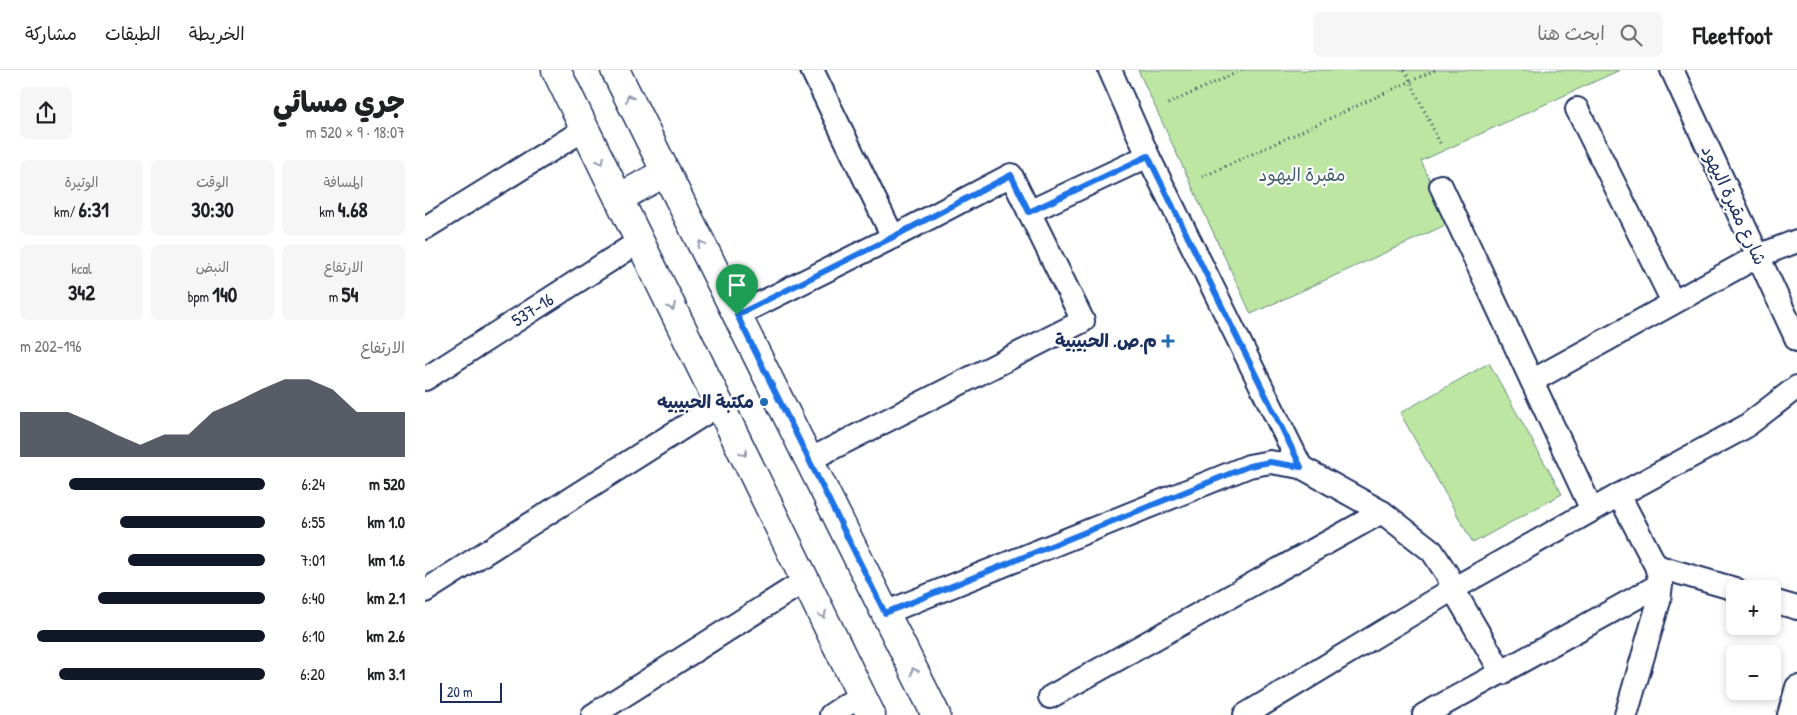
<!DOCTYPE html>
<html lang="ar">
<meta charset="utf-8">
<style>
body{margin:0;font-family:"Patrick Hand","Playpen Sans Arabic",sans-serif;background:#f6f6f6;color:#202124;direction:rtl;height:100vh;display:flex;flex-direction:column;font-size:19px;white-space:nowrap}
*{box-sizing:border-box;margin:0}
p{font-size:16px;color:#757577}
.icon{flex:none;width:28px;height:28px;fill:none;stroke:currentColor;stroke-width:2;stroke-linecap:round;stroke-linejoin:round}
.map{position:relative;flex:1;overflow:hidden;direction:ltr}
.side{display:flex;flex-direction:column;background:#fff;width:425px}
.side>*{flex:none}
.buttons{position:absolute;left:1301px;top:510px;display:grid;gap:10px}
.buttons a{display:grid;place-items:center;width:55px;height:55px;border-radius:8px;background:#fff;box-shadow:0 2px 8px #0003;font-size:25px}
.scale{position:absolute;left:15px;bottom:12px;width:62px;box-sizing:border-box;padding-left:5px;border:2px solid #1b2f5e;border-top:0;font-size:14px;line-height:18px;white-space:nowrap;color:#1b2f5e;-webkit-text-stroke:4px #fff;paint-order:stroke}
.pin{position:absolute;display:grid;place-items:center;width:42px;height:42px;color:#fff;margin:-51px -21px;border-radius:50% 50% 50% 0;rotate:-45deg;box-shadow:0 0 5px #0007}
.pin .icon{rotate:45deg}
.round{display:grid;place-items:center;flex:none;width:52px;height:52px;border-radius:8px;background:#f6f6f6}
.headline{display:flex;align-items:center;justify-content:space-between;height:85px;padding:0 20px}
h1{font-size:28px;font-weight:800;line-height:38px}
.stats{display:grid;grid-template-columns:repeat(3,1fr);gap:8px;height:85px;padding:5px 20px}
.stats div{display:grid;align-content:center;border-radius:8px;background:#f6f6f6;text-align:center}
.stats b{font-size:21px;font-weight:800}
.stats small{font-size:14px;font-weight:400}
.stats p{font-size:14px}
.chart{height:140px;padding:10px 20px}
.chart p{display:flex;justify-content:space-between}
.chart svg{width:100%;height:90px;margin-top:5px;fill:#111827;opacity:.7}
ul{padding:0 20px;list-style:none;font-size:16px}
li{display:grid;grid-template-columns:80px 60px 1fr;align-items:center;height:38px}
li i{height:12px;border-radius:6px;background:#111827}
header{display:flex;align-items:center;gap:30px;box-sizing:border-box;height:70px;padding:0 25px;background:#fff;border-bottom:1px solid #e0e0e0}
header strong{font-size:24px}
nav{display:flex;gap:28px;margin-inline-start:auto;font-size:18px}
.search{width:350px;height:45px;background:#f6f6f6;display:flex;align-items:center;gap:12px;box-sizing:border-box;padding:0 18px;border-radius:8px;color:#757577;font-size:19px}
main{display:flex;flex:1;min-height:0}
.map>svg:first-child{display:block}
</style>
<header>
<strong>Fleetfoot</strong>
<div class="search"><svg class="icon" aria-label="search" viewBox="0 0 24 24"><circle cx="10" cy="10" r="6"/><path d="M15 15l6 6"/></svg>ابحث هنا</div>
<nav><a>الخريطة</a><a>الطبقات</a><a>مشاركة</a></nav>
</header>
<main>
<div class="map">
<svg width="1372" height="645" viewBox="0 0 1372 645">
<rect width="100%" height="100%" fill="#fff"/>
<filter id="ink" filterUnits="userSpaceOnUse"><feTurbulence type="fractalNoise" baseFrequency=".02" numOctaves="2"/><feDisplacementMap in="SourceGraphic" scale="10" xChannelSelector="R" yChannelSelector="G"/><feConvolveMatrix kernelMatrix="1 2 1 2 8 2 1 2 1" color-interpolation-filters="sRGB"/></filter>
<g filter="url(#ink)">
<path fill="#bce6a2" stroke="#6c8a80" d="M713,0H1195L996,91L1025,153L826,244Z
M1064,293L1137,424L1048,473L975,343Z"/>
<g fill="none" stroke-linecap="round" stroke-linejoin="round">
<g stroke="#1b2f5e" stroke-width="26">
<g id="minor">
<path d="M387,0L468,167"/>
<path d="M685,0L723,86L876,397"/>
<path d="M1247,0L1372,270"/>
<path d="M1152,39L1248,232"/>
<path d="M1016,116L1167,440"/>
<path d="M604,142L723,86"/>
<path d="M0,158L160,59"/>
<path d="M312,245L468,167L586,105L658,251L384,390"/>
<path id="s1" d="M0,309L215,171"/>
<path d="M1107,311L1333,186L1372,171"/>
<path d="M1194,425L1231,496L1236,514L1234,531L1201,645"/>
<path d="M1231,496L1310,519"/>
<path d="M0,521L295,334"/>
<path d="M1348,531L1372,538"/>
<path d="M460,543L824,396L845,392L876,397L957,442L1007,481L1022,504L1028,519L1077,603"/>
<path d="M625,627L957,442"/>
<path d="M168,645L381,510"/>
<path d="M406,645L436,625"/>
<path d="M820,645L1028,519L1194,425L1320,357L1372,317"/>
<path d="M999,645L1236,514"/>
<path d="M1364,645L1372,617"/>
</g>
</g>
<g stroke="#1b2f5e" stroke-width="31">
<path id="tertiary" d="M131,0L446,645
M190,0L511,645
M194,128L241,102"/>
</g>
<path stroke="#1b2f5e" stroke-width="3" stroke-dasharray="1 4" stroke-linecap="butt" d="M980,0L1015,73
M743,34L817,0
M777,107L1010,0"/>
<use href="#minor" stroke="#fff" stroke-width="22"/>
<use href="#tertiary" stroke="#fff" stroke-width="28"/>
</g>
<defs><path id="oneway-chevron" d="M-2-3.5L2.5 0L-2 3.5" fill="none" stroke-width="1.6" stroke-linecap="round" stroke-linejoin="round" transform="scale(1.25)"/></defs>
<g stroke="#8d97ae">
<use href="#oneway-chevron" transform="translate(204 28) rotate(-116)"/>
<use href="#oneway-chevron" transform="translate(176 91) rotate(64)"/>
<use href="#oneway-chevron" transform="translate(276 174) rotate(-116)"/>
<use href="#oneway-chevron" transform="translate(247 237) rotate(64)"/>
<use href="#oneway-chevron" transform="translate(319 383) rotate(64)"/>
<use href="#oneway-chevron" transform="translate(398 545) rotate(64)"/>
<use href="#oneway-chevron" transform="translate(489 601) rotate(-116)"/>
</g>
</g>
<g fill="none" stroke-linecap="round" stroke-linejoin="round" filter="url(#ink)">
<g stroke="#fff" stroke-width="10">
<path id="route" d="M723,86L876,397L845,392L824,396L460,543L312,245L468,167L586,105L604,142Z"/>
</g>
<use href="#route" stroke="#1a73e8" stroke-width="6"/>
</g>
<g fill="#1f6fb2" stroke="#fff" stroke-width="2">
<path d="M740.5 263.5h5v5h5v5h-5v5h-5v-5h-5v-5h5z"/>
<circle cx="339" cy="332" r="5"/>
</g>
<g text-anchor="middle" stroke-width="4.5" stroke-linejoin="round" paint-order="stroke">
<g font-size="18" fill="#435d6f" stroke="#fff">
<text x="877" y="111">مقبرة اليهود</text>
</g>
<g font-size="18" fill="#1b2f5e" stroke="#fff">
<text transform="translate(1309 135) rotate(65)" y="6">شارع مقبرة اليهود</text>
<text dy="6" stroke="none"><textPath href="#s1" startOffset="128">537-16</textPath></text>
</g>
<g font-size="18" font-weight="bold" fill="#1b2f5e" stroke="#fff" text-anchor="end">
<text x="732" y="277">م.ص. الحبيبية</text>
<text x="329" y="338">مكتبة الحبيبيه</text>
</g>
</g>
</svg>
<div class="buttons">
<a>+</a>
<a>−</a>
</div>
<div class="scale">20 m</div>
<div class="pin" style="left:312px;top:245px;background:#1e9e55"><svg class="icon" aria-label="arrive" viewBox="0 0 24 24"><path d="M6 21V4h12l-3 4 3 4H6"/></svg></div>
</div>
<section class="side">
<div class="headline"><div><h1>جري مسائي</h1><p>18:07 · 9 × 520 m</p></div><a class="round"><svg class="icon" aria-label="share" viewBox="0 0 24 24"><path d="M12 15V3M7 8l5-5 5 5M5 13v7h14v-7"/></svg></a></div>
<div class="stats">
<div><p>المسافة</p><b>4.68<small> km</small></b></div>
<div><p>الوقت</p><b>30:30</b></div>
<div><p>الوتيرة</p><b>6:31<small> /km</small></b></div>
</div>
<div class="stats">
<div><p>الارتفاع</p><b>54<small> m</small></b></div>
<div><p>النبض</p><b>140<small> bpm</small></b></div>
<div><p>kcal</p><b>342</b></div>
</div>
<div class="chart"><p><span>الارتفاع</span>196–202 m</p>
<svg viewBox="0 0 160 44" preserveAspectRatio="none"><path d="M0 44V22L10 22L20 22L30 27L40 33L50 38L60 33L70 33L80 22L90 17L100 11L110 6L120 6L130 11L140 22L150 22L160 22V44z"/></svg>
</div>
<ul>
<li><b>520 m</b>6:24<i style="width:80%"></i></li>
<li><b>1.0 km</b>6:55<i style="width:59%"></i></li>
<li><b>1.6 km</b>7:01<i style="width:56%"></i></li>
<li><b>2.1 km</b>6:40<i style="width:68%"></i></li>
<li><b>2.6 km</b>6:10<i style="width:93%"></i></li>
<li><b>3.1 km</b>6:20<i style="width:84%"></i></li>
</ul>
</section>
</main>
